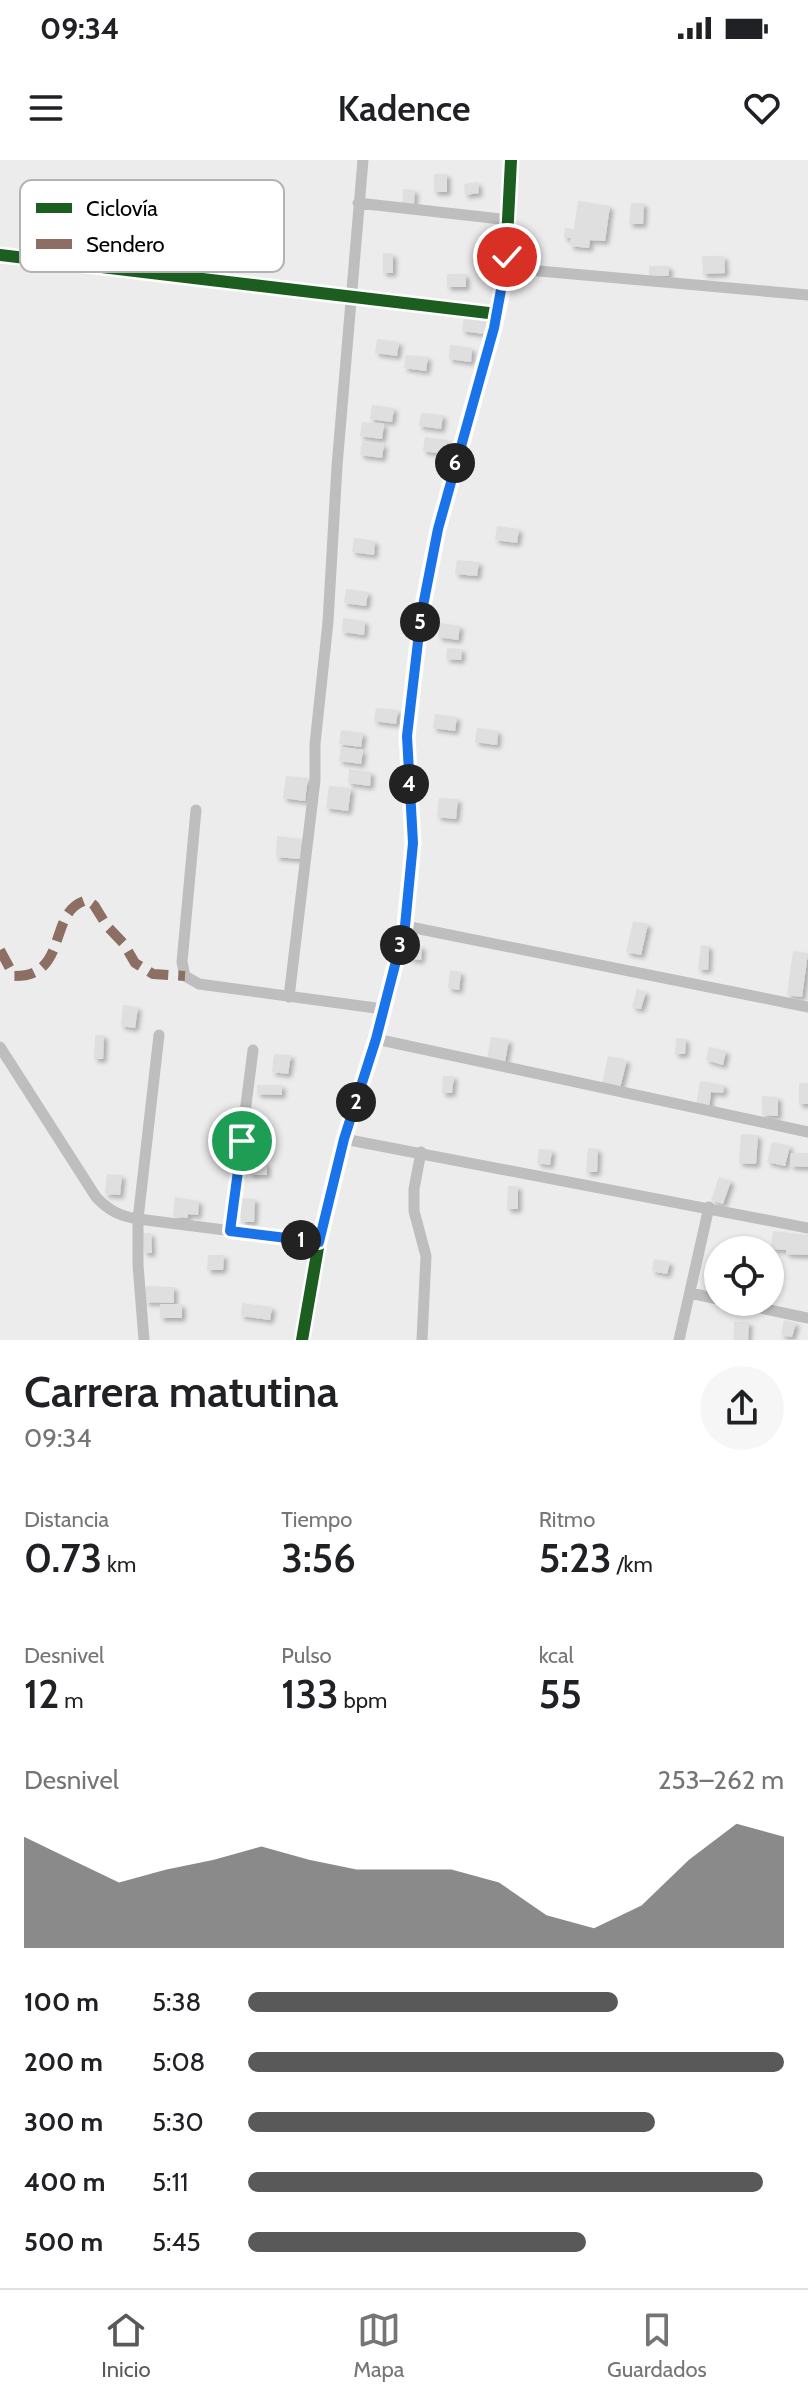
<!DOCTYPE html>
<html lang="es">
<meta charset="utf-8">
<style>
body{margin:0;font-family:Cabin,sans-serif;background:#f6f6f6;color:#202124;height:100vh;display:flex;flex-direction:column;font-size:30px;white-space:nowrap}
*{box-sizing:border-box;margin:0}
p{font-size:26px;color:#757577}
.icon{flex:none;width:44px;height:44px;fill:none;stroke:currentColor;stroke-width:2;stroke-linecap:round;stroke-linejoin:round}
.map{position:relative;height:1180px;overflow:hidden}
.panel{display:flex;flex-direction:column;background:#fff;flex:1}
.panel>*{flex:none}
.buttons{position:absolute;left:704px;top:1076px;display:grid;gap:16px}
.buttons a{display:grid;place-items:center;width:80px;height:80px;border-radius:50%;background:#fff;box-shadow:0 2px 6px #0004;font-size:40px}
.pin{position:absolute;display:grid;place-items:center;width:68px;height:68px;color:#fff;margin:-34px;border:4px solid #fff;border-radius:50%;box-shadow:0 2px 8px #0007}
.km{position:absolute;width:40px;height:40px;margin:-20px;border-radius:50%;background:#222;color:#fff;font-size:22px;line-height:40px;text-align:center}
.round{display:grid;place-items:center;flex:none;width:84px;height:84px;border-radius:42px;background:#f6f6f6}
.head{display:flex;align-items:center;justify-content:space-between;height:136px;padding:0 24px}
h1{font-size:44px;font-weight:600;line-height:60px}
.stats{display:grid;grid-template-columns:repeat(3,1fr);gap:12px;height:136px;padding:8px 24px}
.stats div{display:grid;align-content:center}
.stats b{font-size:40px;font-weight:600}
.stats small{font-size:22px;font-weight:400}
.stats p{font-size:22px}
.chart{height:224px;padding:16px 24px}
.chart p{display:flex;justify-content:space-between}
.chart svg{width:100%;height:144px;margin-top:8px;fill:#595959;opacity:.7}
ul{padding:0 24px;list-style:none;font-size:26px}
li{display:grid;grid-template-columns:128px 96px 1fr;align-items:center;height:60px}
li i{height:20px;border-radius:10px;background:#595959}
.status{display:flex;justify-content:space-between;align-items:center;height:56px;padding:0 40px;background:#fff;direction:ltr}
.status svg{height:22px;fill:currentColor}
header{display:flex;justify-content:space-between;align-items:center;height:104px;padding:0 24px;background:#fff;font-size:36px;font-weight:600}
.menu{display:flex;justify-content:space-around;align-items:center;height:112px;border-top:2px solid #e0e0e0;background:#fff;font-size:22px;color:#757577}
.menu a{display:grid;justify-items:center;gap:4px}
.menu .active{color:#595959}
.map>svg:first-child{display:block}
</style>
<div class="status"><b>09:34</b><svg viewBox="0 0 49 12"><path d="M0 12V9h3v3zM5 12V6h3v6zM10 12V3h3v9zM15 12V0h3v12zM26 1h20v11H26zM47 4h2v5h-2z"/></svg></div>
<header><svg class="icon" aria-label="menu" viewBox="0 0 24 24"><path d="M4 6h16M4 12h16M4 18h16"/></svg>Kadence<svg class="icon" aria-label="heart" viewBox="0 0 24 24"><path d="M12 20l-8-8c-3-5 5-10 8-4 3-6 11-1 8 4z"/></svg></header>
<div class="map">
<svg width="808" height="1180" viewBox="0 0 808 1180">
<defs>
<filter id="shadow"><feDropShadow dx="3.5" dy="3.5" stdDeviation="2" flood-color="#0004"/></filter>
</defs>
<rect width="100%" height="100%" fill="#fff"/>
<path fill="#ececec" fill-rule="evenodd" d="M0,0H808V1180H0ZM718,1090H770V1142H718Z"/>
<path fill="#dfdfdf" filter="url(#shadow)" d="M434,14H447V32H434Z
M478,22L479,33L465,35L464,24Z
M403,29L415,30L414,44H403Z
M578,41L610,46L605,81L590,80L589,88L570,86L571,78H564L565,68L574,69Z
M631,43H644L643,64H629Z
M383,93L393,94V113H383Z
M702,96H724L725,113L703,114Z
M649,106H669V116H649Z
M447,114H466V127H447Z
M464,157L486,160L484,174L462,171Z
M377,179L399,182L397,196L375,193Z
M450,185L472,188L471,202L449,199Z
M406,195L428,197L426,211L404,208Z
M372,245L394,248L392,262L370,259Z
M421,253L443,255L441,269L419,266Z
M362,262L384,264L382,279L360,276Z
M425,277L447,280L445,294L423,291Z
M362,281L384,284L382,298L360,295Z
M497,366L519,369L517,383L495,380Z
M354,378L375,381L374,395L352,392Z
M457,400L479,402L477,416L455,414Z
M346,429L368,432L366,446L344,443Z
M343,458L365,461L364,475L342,472Z
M440,463L460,466L458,480L438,477Z
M447,488L462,489L461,500L446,499Z
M376,548L398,550L396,564L374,561Z
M435,554L457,557L455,571L433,568Z
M477,568L498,571L497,585L475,582Z
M341,570L363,573L361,587L339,584Z
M341,587L363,590L361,604L339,601Z
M349,609L371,612L370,626L348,623Z
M286,616L308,618L305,641L283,638Z
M329,626L351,628L348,651L326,648Z
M439,638L458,639L456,659L437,657Z
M277,676L302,679L300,699L276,697Z
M633,761L648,764L641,795L626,792Z
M410,785L422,786L421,800L409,799Z
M701,785L709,786L708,810L698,809Z
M793,791L808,793L802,837L787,835Z
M450,810L461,812L459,830L448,828Z
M637,829L646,832L641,849L632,847Z
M123,845L138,847L135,868L121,866Z
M95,875H104L103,899H94Z
M491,877L509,880L505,902L487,899Z
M676,878L686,879L685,894H675Z
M709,887L726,891L723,905L706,900Z
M274,894L291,895L288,914L272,912Z
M608,896L627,900L620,928L602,924Z
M443,916H454L452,933H442Z
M700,921L724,925L723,933L711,932L709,948L696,946Z
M799,923H808V944H799Z
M257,925H282V935L257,934Z
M762,936L778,937V956L762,955Z
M741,974L758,975L756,1004L739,1003Z
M772,982L790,986L785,1006L767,1002Z
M588,988L598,989L597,1012H586Z
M539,989L552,990L550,1005L537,1003Z
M791,993H808V1007L790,1006Z
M249,1003H267V1015H249Z
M107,1014L122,1015L120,1035L105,1034Z
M719,1017L731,1021L723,1044L711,1040Z
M508,1026H518V1049H507Z
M175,1037L199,1041L198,1055L188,1054V1058L173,1057Z
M241,1038L255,1039L254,1062H241Z
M773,1071L808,1075V1095L786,1094V1090L771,1089Z
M143,1073H151L152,1093H144Z
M208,1095H224L223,1110H207Z
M654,1099L670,1102L667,1114L652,1111Z
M146,1126L174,1127V1143L145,1142Z
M242,1143L272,1147L270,1160L241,1156Z
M160,1144H182V1158H160Z
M784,1160L796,1163L792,1177L781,1175Z
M734,1162H749L748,1180H734Z"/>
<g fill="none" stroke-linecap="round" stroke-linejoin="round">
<path stroke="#bebebe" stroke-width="11" d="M358,43L510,60
M0,95L497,154
M506,108L808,135
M196,650L182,802L185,816L199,824L383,849
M405,766L808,847
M289,837L315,620V584L328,462L337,306L363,0
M376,879L808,972
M0,887L96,1037C109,1051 120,1056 138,1059L319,1082
M344,979L808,1068
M421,992L414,1029V1051L426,1096L422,1180
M230,1071L253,890
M690,1133L718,1139
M732,1142L808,1158
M144,1180L138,1105V1059L159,875
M679,1180L709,1047"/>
<path stroke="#b8b8b8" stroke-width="16" d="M302,1180L319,1082L344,979L376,879L405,766L413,683L407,576L421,456L438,369L494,168L505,119L511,0"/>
<path stroke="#8d6e63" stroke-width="10" stroke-dasharray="20 10" stroke-linecap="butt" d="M0,790L14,816C19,816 27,816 33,813C65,799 52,749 87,740L94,745L107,766L124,784L135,803L153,814L185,816"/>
<g stroke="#fff" stroke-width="17">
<path id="cycleway" d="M0,95L497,154
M302,1180L319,1082L344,979L376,879L405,766L413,683L407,576L421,456L438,369L494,168L505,119L511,0"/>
</g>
<use href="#cycleway" stroke="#1b5e20" stroke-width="12"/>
</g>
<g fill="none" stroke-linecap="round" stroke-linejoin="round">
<g stroke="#fff" stroke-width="16">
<path id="route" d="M242,981L230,1071L319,1082L344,979L376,879L405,766L413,683L407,576L421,456L438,369L494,168L507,97"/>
</g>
<use href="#route" stroke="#1a73e8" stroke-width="10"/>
</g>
<rect x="20" y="20" width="264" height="92" rx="12" fill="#fff" stroke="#b2b2b2" stroke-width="2"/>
<rect x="36" y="43" width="36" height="10" fill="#1b5e20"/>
<rect x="36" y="79" width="36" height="10" fill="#8d6e63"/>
<g font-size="22" fill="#000">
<text x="86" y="56">Ciclovía</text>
<text x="86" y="92">Sendero</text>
</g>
</svg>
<div class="buttons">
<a><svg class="icon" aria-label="locate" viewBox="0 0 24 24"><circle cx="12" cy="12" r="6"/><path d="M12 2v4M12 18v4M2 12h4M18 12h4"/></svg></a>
</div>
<div class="pin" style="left:242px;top:981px;background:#1e9e55"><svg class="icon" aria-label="arrive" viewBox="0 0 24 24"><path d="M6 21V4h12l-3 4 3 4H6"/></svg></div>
<div class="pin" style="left:507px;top:97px;background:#d93025"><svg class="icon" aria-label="check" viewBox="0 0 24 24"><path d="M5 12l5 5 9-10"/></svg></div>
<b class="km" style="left:301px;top:1080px">1</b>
<b class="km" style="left:356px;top:942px">2</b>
<b class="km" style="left:400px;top:785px">3</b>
<b class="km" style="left:409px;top:624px">4</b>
<b class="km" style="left:420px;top:462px">5</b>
<b class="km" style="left:455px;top:303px">6</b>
</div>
<section class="panel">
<div class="head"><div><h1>Carrera matutina</h1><p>09:34</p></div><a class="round"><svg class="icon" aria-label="share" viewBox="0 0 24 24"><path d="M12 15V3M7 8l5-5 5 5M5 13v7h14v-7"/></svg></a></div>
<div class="stats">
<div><p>Distancia</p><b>0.73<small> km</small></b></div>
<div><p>Tiempo</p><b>3:56</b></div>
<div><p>Ritmo</p><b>5:23<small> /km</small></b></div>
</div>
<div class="stats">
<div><p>Desnivel</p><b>12<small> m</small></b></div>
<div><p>Pulso</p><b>133<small> bpm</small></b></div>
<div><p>kcal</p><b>55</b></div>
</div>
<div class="chart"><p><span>Desnivel</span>253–262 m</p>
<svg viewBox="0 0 160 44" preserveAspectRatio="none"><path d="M0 44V10L10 17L20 24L30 20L40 17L50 13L60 17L70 20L80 20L90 20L100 24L110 34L120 38L130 31L140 17L150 6L160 10V44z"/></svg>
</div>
<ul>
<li><b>100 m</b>5:38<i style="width:69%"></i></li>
<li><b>200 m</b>5:08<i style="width:100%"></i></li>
<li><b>300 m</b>5:30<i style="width:76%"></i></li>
<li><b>400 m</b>5:11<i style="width:96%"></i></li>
<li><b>500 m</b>5:45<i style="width:63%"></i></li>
</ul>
</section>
<nav class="menu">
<a class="active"><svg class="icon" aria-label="home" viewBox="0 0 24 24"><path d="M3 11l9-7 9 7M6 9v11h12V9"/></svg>Inicio</a>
<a><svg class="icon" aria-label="map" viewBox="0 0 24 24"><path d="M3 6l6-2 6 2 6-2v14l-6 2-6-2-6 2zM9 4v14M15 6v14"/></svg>Mapa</a>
<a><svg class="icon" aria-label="saved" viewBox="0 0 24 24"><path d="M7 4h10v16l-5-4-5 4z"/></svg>Guardados</a>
</nav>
